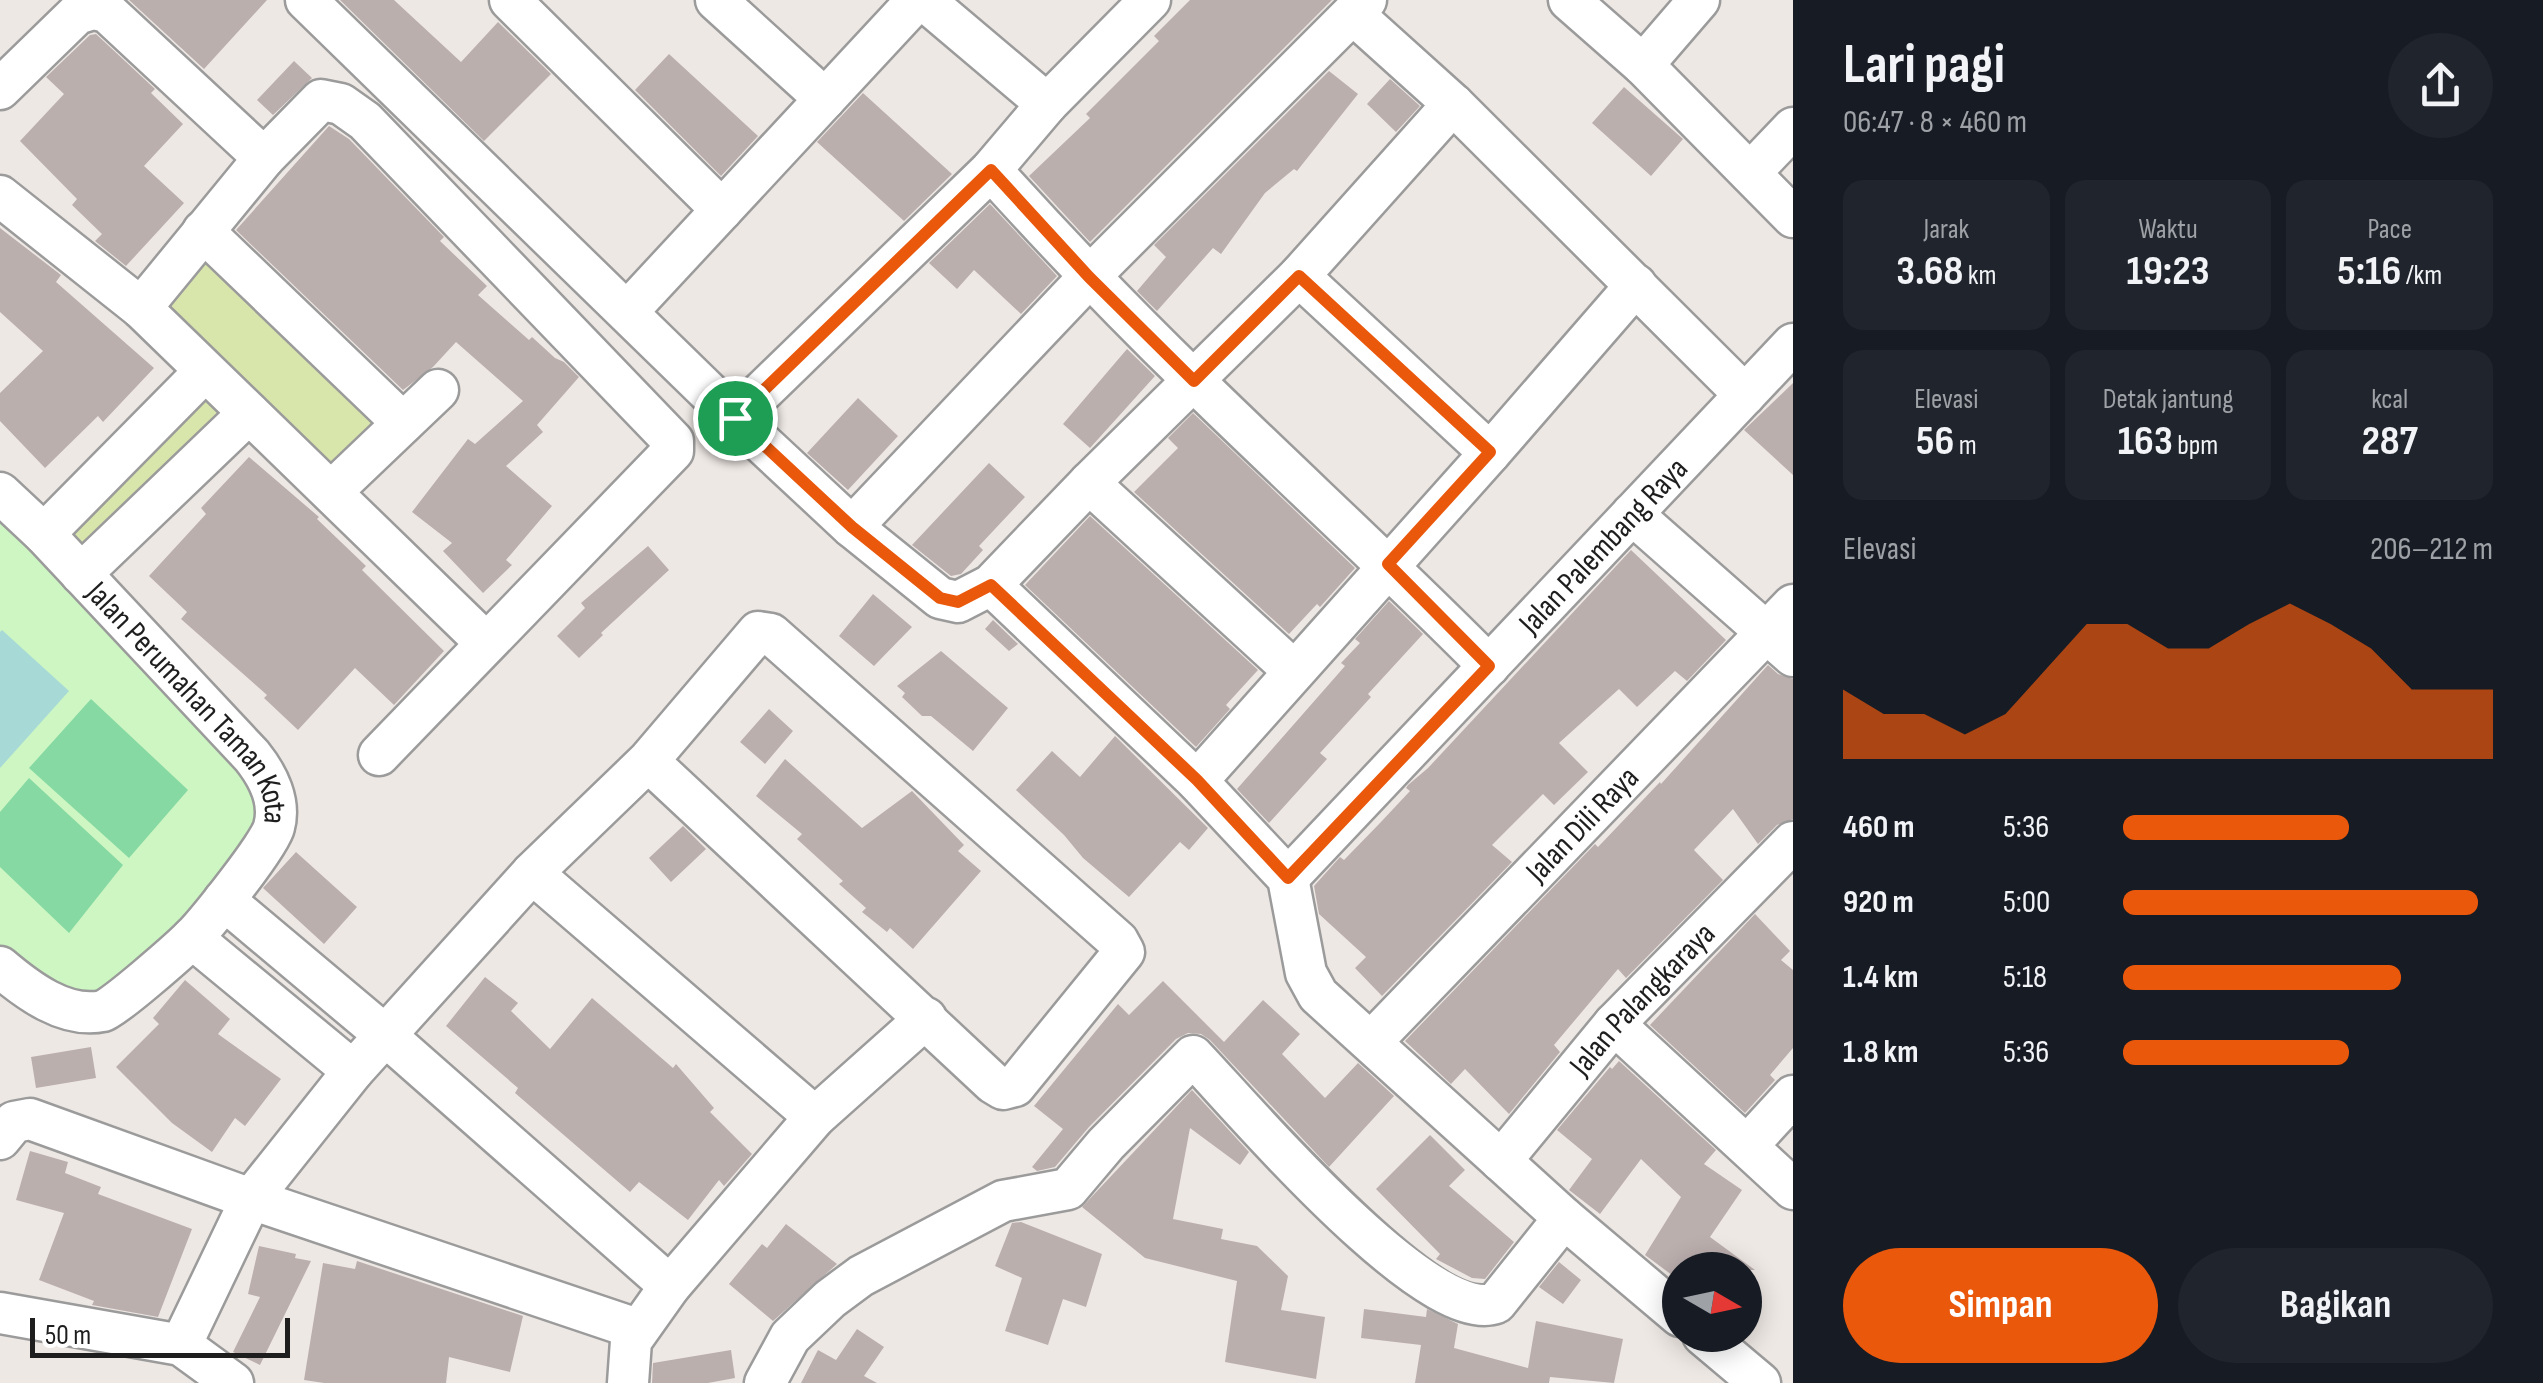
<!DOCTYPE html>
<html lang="id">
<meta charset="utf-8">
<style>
body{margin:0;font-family:"Sofia Sans Condensed",sans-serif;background:#20242c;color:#f1f3f6;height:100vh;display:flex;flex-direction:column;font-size:38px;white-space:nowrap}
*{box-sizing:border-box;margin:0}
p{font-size:32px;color:#9ea1a6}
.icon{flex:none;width:55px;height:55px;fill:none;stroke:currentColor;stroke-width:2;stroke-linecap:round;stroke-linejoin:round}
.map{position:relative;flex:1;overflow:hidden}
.panel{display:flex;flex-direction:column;background:#171b24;width:750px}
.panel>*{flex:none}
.needle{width:65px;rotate:99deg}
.tools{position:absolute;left:1662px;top:1252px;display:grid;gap:20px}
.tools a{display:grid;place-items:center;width:100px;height:100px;border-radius:50%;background:#171b24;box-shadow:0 5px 25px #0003;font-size:50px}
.scale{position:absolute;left:30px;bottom:25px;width:260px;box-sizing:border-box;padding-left:10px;border:5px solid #1e1e1e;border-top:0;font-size:28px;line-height:35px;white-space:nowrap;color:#1e1e1e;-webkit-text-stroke:8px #fff;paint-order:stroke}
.pin{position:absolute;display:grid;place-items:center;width:85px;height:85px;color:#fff;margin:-42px;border:5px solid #fff;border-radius:50%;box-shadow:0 2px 10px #0007}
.round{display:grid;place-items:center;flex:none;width:105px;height:105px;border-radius:52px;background:#20242c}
.summary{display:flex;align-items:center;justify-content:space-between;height:170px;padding:0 50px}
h1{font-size:55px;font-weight:700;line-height:75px}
.figures{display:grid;grid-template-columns:repeat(3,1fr);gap:15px;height:170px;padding:10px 50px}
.figures div{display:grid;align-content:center;border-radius:20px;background:#20242c;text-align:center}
.figures b{font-size:42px;font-weight:700}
.figures small{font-size:28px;font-weight:400}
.figures p{font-size:28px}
.chart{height:280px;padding:20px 50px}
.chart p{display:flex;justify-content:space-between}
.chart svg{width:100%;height:180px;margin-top:10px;fill:#ea580c;opacity:.7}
.action{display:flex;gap:20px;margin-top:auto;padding:20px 50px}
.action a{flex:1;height:115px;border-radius:60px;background:#ea580c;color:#fff;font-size:40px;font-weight:700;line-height:115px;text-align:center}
.action a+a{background:#20242c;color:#f1f3f6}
ul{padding:0 50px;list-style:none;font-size:32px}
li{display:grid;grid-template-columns:160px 120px 1fr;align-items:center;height:75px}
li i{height:25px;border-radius:12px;background:#ea580c}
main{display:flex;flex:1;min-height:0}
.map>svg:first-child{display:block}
</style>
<main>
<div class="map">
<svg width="1793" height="1383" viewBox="0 0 1793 1383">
<rect width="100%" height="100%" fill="#eee8e4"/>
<path fill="#d8e6ac" d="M203,231L403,423L331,492L249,413L81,574L44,534L205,371L141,308Z"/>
<path fill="#cdf6c3" d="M0,493L263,770L274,831L106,1011L0,967Z"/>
<path fill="#86d9a2" d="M91,699L188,790L129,858L29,768Z
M29,778L123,865L69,933L0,867V812Z"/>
<path fill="#a7dad7" d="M2,630L69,691L0,768V632Z"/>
<path fill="#bbafae" d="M129,0H267L204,69Z
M340,0H394L461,62L498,22L551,74L484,141Z
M1190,0H1332L1090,242L1029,176L1090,118L1086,114L1159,41L1154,36Z
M96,34L155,89L151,93L183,124L144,166L184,203L126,266L95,241L102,234L72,205L77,199L20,141L64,94L46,77L90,35Z
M669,54L758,136L721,176L635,90Z
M294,61L312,78L273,115L257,100Z
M1329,71L1358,94L1297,171L1294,169L1265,193L1221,254L1213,248L1157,311L1137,291L1166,257L1154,245Z
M1390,79L1420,106L1396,132L1367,104Z
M1624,87L1683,139L1651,176L1592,123Z
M863,93L952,174L904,221L817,142Z
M329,126L349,139L444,237L440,241L487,286L478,295L529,340L532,337L555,358L564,362L579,377L537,425L543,432L506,466L552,506L506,560L512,565L483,593L443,551L452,543L412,512L468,439L475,444L523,401L456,342L433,367L403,390L236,230Z
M990,204L1057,276L1021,314L974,270L957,289L929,263Z
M0,228L61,275L56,282L154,368L103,422L98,416L45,468L0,421V393L43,351L0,312Z
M1127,349L1155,376L1090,448L1063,424Z
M1793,383V475L1744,430Z
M858,398L898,436L848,490L807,453Z
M1193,413L1355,568L1320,607L1317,604L1289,634L1134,492L1178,448L1168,438Z
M249,457L319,517L317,519L366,566L362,570L444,651L394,705L355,668L298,730L264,698L267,695L181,619L187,612L149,576L206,514L201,508Z
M989,463L1025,497L979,546L983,550L961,574L951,576L912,545Z
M1090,516L1258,670L1226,705L1230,709L1196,747L1025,585Z
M648,546L669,570L601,633L603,635L579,658L557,636L585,608L581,603Z
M1631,550L1726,640L1687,681L1675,671L1637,707L1619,689L1559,743L1588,772L1554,805L1543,794L1492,845L1512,862L1382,996L1355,968L1366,957L1319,914L1314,886L1340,857L1344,860L1380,823L1410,791L1406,788L1408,785L1428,768Z
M873,594L912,627L874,666L839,636Z
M1389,601L1423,634L1368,694L1371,697L1320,753L1327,759L1269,823L1237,789L1345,666L1341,663L1360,643L1355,639Z
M993,620L1018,644L1009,651L985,629Z
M941,651L1008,708L973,751L931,716H922L902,697L905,693L897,686Z
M1768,665L1778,674L1793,679V819L1777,825L1758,844L1733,809L1694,850L1723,880L1626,978L1618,969L1554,1045L1560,1052L1509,1114L1465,1069L1451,1084L1405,1041L1595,844L1598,847L1660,782L1661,784Z
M769,709L793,731L765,764L740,742Z
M1115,736L1208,828L1189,850L1180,842L1129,897L1083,858L1064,835L1016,790L1052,751L1080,777Z
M785,759L862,828L912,791L964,845L958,851L981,871L913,949L890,928L887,932L862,912L866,908L839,884L843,881L797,839L802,834L756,796Z
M683,826L706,849L671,882L649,858Z
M296,852L357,907L324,944L263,888Z
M1755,914L1790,951L1781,960L1793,970V1048L1770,1075L1775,1080L1745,1113L1650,1025Z
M485,977L518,1003L511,1011L550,1049L592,998L673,1068L676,1064L714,1108L710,1112L752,1154L724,1186L719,1180L688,1220L639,1182L630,1192L515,1093L518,1088L446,1026Z
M185,980L230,1019L218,1034L281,1079L245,1126L235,1118L212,1152L172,1123L116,1067L159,1024L153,1018Z
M1163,981L1224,1042L1263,1000L1300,1034L1282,1054L1325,1098L1358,1063L1394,1096L1329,1167L1210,1040L1201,1034L1188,1033L1176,1039L1089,1127L1055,1167L1037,1171L1032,1167L1063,1129L1034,1106L1118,1004L1129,1015Z
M91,1047L96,1078L36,1088L31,1057Z
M1619,1061L1716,1150L1704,1164L1742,1190L1710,1237L1755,1270H1680V1281L1645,1255L1681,1197L1641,1159L1600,1214L1569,1190L1592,1159L1557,1130L1610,1067L1612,1069Z
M1192,1090L1249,1152L1240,1165L1190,1128L1173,1219L1223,1229L1221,1239L1257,1246L1288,1276L1281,1310L1325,1317L1316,1379L1225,1362L1237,1281L1145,1258L1082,1207Z
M1430,1135L1465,1170L1449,1186L1514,1242L1485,1279L1472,1278L1436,1259L1440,1254L1376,1189Z
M30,1151L68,1162L65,1173L101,1187L98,1194L192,1229L158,1317L92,1305L94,1301L39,1280L64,1213L16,1200Z
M1021,1222L1102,1254L1086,1307L1063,1299L1048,1345L1005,1331L1022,1278L995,1266L1012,1223Z
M786,1224L837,1264L773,1321L729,1284L762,1244L767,1248Z
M259,1246L296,1254L295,1258L311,1261L260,1365L233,1352L260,1297L248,1294Z
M357,1261L523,1316L510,1372L449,1357L446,1383H324L304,1380L323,1263L355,1269Z
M1559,1262L1581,1280L1563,1304L1539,1287Z
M1364,1309L1426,1317L1427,1309L1458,1324L1454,1348L1528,1368L1536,1321L1623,1339L1614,1383L1550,1377L1549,1383H1415L1421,1345L1361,1338Z
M857,1329L884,1347L864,1376L877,1383H801L818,1350L836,1360Z
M731,1350L735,1378L708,1383H652L653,1363Z"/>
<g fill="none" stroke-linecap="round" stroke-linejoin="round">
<g stroke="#9b9b9b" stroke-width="45">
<g id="minor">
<path d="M306,0L735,418L852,527L940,598L958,602L991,585L1089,483L1299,276L1453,104"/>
<path d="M510,0L722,210"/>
<path d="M716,0L825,99"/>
<path d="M924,0L1047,104"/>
<path d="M1569,0L1643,65L1793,217"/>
<path d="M1353,14L1453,104L1745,395"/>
<path d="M1643,65L1699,0"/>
<path d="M0,89L77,14L93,9L107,12L264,158L321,100L341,104L365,121L673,441V451L379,755"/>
<path d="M991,170C1056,242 1123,312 1192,379C1291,476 1392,568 1489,666"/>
<path d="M1750,173L1793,128"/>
<path d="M0,196L141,308L486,643"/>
<path d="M203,231L403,423"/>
<path d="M1299,276L1490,453L1636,285"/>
<path d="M141,308L264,158"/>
<path d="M627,312L917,0"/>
<path d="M735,418L991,170L1047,104L1150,0"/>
<path d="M1089,483L1294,671"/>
<path d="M331,492L438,390"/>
<path id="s1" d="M0,493L44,534L252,756C268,776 281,802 274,827C271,843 207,923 192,938C180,950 114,1008 103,1011C65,1019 27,990 0,967"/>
<path d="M1632,514L1793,656"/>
<path d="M852,527L1089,277L1366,0"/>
<path d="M44,534L205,371"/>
<path d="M81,574L249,413"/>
<path d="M991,585L1197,781L1288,878L1306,973L1318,995L1564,1218L1680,1316"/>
<path d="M1197,781L1490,453"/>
<path d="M532,873L815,1117"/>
<path id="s2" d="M1288,878L1793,344"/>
<path d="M224,900L386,1036L670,1286"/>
<path d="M192,938L353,1071"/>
<path d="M1614,1024L1793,1189"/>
<path id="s3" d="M1372,1041L1793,605"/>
<path d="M0,1139L14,1122L30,1119L251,1199L637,1329"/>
<path d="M1747,1146L1793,1096"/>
<path id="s4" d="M1501,1161L1614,1024L1793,842"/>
<path d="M0,1313L181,1345L233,1383"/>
<path d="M1703,1335L1760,1383"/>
<path d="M181,1345L251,1199L353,1071L532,873L648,761L758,632L771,634L1118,941L1124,952L1015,1086L1003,1089L993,1083L648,761"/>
<path d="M628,1383L631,1341L670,1286L815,1117L926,1018"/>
<path d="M765,1383L790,1337L830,1299L861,1276L1003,1201L1068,1189L1106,1144L1193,1056C1241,1106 1428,1328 1496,1303L1564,1218"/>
</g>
</g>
<use href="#minor" stroke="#fff" stroke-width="40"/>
</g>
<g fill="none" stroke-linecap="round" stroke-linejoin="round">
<g stroke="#fff" stroke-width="20">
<path id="route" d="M991,170L1089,277L1194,381L1299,276L1490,452L1388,564L1489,666L1288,878L1197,780L991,585L958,602L940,598L852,527L735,418Z"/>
</g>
<use href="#route" stroke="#ea580c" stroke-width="12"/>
</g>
<g text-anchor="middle" stroke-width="8" stroke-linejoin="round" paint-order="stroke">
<g font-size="32" fill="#1e1e1e" stroke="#fff">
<text dy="11" stroke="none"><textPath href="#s2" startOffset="458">Jalan Palembang Raya</textPath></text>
<text dy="11" stroke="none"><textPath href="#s1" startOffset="285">Jalan Perumahan Taman Kota</textPath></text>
<text dy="11" stroke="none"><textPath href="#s3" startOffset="302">Jalan Dili Raya</textPath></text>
<text dy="11" stroke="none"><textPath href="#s4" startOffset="215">Jalan Palangkaraya</textPath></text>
</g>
</g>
</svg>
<div class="tools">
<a><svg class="needle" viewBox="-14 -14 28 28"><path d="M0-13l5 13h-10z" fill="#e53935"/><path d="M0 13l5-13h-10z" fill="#9ea1a6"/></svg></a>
</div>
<div class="scale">50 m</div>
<div class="pin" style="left:735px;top:418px;background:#1e9e55"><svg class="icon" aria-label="arrive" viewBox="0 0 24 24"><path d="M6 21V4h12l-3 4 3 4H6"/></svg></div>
</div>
<section class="panel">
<div class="summary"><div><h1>Lari pagi</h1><p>06:47 · 8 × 460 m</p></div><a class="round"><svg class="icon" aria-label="share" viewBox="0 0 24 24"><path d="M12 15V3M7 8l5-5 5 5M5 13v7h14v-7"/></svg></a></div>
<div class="figures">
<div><p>Jarak</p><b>3.68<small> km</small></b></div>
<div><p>Waktu</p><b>19:23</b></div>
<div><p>Pace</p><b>5:16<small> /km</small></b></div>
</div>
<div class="figures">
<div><p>Elevasi</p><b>56<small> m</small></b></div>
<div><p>Detak jantung</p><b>163<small> bpm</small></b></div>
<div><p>kcal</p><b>287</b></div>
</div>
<div class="chart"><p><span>Elevasi</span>206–212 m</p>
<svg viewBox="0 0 160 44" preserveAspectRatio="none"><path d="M0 44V27L10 33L20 33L30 38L40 33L50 22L60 11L70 11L80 17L90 17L100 11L110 6L120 11L130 17L140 27L150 27L160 27V44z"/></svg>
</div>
<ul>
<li><b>460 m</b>5:36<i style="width:61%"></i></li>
<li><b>920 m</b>5:00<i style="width:96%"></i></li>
<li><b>1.4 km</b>5:18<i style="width:75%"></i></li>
<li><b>1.8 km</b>5:36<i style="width:61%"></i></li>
</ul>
<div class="action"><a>Simpan</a><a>Bagikan</a></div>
</section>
</main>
